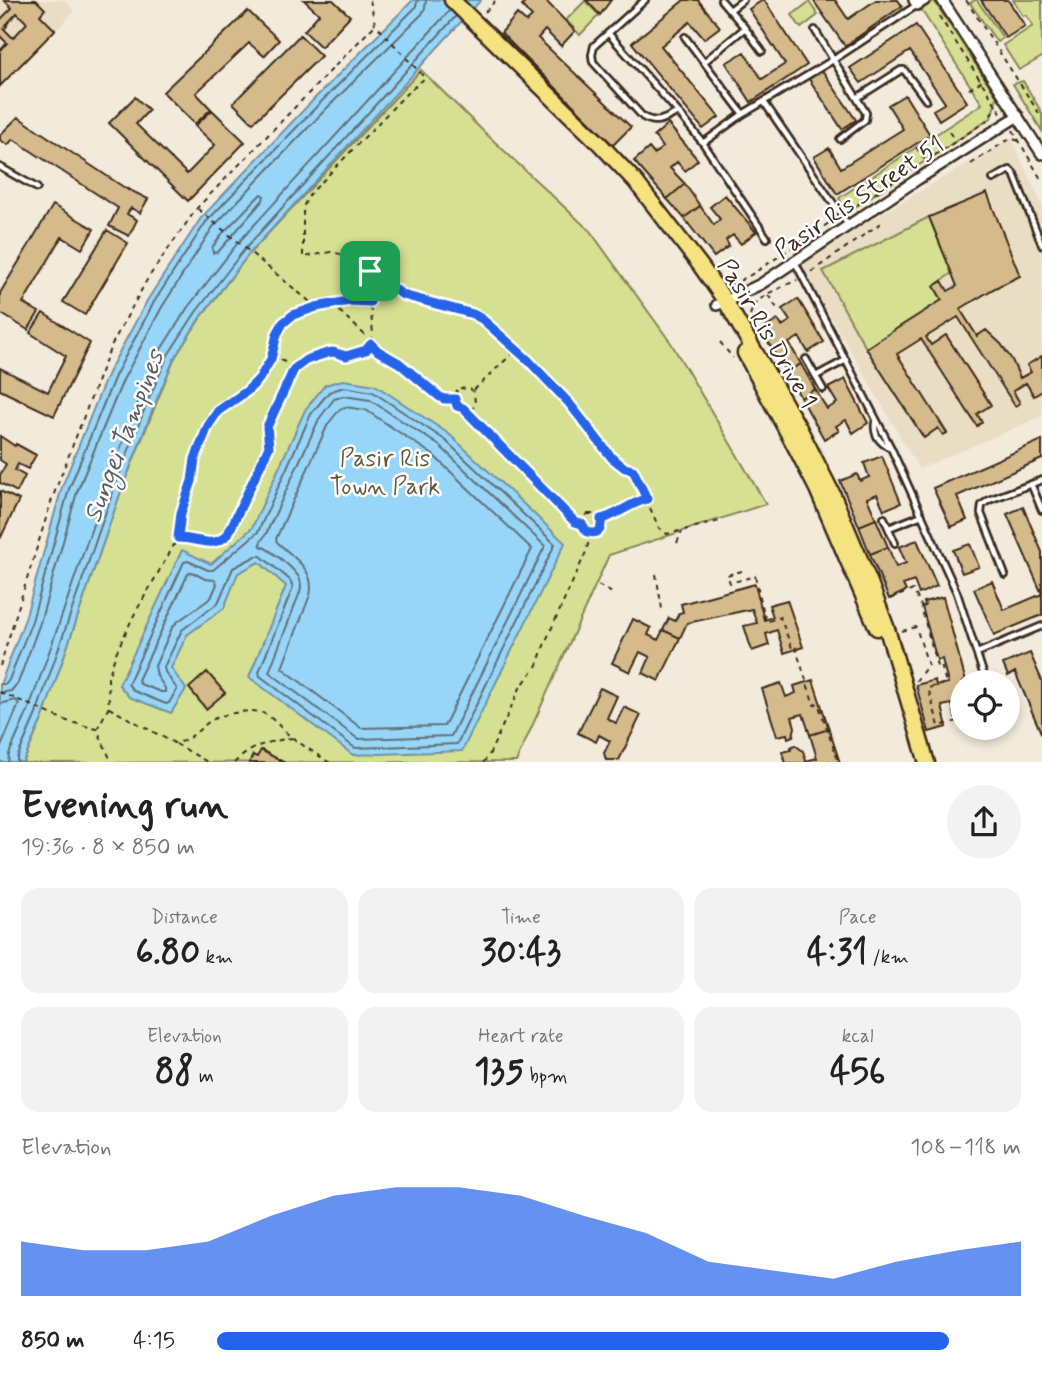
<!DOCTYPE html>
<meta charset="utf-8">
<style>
body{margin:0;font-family:Mynerve,sans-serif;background:#f2f2f2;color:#222;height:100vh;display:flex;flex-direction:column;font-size:26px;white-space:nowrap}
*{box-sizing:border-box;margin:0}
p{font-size:23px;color:#767676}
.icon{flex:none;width:38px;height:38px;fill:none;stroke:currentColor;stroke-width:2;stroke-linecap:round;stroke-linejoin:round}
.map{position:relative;height:762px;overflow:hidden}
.sheet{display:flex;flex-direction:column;background:#fff;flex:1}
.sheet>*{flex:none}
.tools{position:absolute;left:950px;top:670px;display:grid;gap:14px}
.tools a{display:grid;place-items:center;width:70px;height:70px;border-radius:50%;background:#fff;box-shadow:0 4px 10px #0003;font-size:35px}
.pin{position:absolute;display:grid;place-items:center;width:60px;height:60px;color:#fff;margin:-30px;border-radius:14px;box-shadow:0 4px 10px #0006}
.round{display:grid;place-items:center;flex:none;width:74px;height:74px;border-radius:37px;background:#f2f2f2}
.head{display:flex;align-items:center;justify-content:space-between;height:119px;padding:0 21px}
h1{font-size:38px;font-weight:700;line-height:52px}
.metrics{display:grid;grid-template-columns:repeat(3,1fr);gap:10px;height:119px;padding:7px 21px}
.metrics div{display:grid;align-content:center;border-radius:18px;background:#f2f2f2;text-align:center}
.metrics b{font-size:35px;font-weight:700}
.metrics small{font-size:19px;font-weight:400}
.metrics p{font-size:19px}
.chart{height:196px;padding:14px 21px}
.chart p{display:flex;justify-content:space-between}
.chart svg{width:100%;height:126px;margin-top:7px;fill:#2563eb;opacity:.7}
ul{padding:0 21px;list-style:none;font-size:23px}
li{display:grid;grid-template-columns:112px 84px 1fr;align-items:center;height:52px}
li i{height:18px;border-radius:9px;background:#2563eb}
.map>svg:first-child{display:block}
</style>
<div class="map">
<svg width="1042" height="763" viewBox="0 0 1042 763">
<rect width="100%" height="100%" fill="#f2ebdc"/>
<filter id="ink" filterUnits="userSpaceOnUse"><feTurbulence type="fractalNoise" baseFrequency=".0143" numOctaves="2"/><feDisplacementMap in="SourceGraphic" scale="14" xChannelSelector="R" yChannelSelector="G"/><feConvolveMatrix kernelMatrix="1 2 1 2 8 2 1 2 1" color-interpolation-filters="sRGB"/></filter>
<g filter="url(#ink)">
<path fill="#e9ddc4" d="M0,0H64L75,11L0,88Z
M1011,138L1042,204V416L919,469L799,262Z"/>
<path fill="#d5e093" stroke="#888558" stroke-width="2" d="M975,0H977L1003,38L997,42L970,3Z
M1013,0H1042V57L1019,70L1003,45L1033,26L1026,15L1023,16Z
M585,1L599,15L580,35L566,20Z
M934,1L997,97L991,118L846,213L839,198L982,104L920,8Z
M809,2L818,15L801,28L792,15Z
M421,70L481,129L590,231L671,343L766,504L609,555L516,762L23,763L43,717L120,494L174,359L201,317L249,254Z
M1023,81L1042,113V131L1013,84Z
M929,217L952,273L934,286L942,300L866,348L823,271Z"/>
<path fill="#98d6f9" stroke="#7391a1" stroke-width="2" d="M413,0H481L249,254L201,316L174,359L154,406L120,494L43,717L23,762H0V685L25,619L62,487L108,373L148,299L201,218L316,97Z
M343,380L375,385L449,434L565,543L462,751L353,755L249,677L286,586L259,562L238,573L224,608L187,635L171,668L186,689L171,713L129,697L119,685L182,550L211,564L252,528L305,410L325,385Z"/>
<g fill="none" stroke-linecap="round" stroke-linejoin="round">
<path stroke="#606f76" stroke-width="2" d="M261,194L264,196L263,200L218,252L213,253L212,248L222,234Z
M344,387L373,392L445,440L555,544L457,744L355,748L260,676L259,672L293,587L290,580L261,556H256L233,568L218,603L182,630L164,667L165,672L177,689L169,703L166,704L134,691L128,684L184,562L188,561L208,570H213L258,532L311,414L329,392Z
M344,396L370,400L440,446L545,546L451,736L358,739L269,672L300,592C301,587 302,585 300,580C297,570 271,550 261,546L260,543L266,534L319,419L334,399Z
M345,407L366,410L433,455L532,549L444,726L361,728L282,668L310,595C316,570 293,557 277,542L276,539L328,424L340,409Z
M192,572L205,579L215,580L217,584L211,598L177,622L172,628L155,666L157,676L165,688V692H161L140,684L138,680L188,574Z
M0,684H6L9,680L32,621L69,489L115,376L154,302L206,222L321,102L415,8L418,0
M0,693L11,691L18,683L40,623L77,492L123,380L162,307L213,227L327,108L422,14L425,8L426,0
M0,704L16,700L19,704L0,749
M8,763L9,754L28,711L59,624L105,489L139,400L160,351L188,307L237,244L450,10
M17,763V758L36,714L113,491L147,403L168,355L196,312L244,250L456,16"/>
</g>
<path fill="#d5bb8b" stroke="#3b2a1e" stroke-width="2" fill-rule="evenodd" d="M4,0H36L45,9L40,15L55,30L0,86V51L7,43L0,36V20L12,8ZM17,13L27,23L13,38L4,29L7,26L6,25Z
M304,0H333L350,16L321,47L304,31L319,14Z
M527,0H545L575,31L561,46L545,30L538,38L631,127L613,145L501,33L517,14L526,22L532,17L522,6Z
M586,0H611L600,15Z
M684,0H698L720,27L704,39L690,22L661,46L719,117L703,129L632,43Z
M763,0H764L807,65L751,102L726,63L744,52L762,79L785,64L749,9Z
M813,0H835L848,19L876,0H898L902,6L845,46Z
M981,0H1008L1025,26L1006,38Z
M248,11L279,40L264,56L249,43L196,93L211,109L195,124L163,92Z
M916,25L967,102L939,120L933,110L945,103L910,51L861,83L850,68Z
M300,35L321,56L253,123L233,103Z
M822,70L856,120L842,129L809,79Z
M905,95L930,135L837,194L814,157L829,148L841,168L903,129L888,105Z
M135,97L149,110L136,124L187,174L215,145L195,126L212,110L245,142L188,201L109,123Z
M18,117L128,190V189L148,199L140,213L131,208L127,214L137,220L129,236L109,226L118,208L13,139L8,145L0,140V135Z
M668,124L698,160L685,171L677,162L670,168L685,184L667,199L634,161L649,148L654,154L663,147L654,136Z
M685,184L700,206L684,218L667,199Z
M987,193L1020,276L995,288L960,309L977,336L986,330L1001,344L1012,360L1020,378L1031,372L1027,365L1042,356V391L1034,396L1026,383L1013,391L1020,403L1015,406L958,317L926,337L931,345L946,335L991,405L977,414L982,422L977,426L921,339L897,354L947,433L943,435L938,428L924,438L866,348L942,300L934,286L942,281L948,291L957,286L929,217Z
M725,195L756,232L741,244L733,235L726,240L729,246L714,257L684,218L700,206L714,225L720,219L710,207Z
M53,205L94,229L82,249L62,237L23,303L39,312L28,330L0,313V293Z
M107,230L128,243L85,315L63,302Z
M798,299L824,342L808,352L799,337L789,343L801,364L786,372L761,330L778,320L782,326L790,321L782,309Z
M43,313L90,343L54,416L0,390V368L48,392L66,356L30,333Z
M801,364L815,389L801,398L786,372Z
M845,379L868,423L853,433L846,420L836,426L839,431L824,439L801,398L815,389L827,409L837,403L828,388Z
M0,436L15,446L16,444L36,455L28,469L18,464L15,470L25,476L17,492L0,483V475L6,464L0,460Z
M1042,440V459L957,496L967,520L951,527L933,488Z
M882,456L901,503L884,510L877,494L867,498L876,519L859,526L840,481L857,474L860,481L869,477L864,463Z
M0,491L19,500L0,539Z
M1023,507L1042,552V615L994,635L974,589L992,581L1004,610L1042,594L1007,514Z
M876,519L888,547L870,554L859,526Z
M917,540L937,586L919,594L914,581L903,585L906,591L889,599L870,554L888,547L896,567L906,563L899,547Z
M970,544L979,567L962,573L953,550Z
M755,584L764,620L773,617L769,605L787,600L803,647L784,653L777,630L766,634L769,645L752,651L744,626L757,623L752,609L687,623L680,638L663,630L669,618L675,621L679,613L683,612L681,604Z
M943,597L966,682H962V715L955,717L952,704L942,706L947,727L929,732L916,685L935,680L936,686L948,683L942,659L937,660L922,607L925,606L924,602Z
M633,619L651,628L648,635L658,640L663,630L680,638L659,681L643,673L650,657L640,652L630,672L612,663Z
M1030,653L1042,681V735L1015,672L1008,676L1003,664Z
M207,672L225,693L206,709L189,688Z
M813,680L829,729L810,735L803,714L792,717L795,727L793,736L788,738L787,734L777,736L762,689L781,683L786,697L796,693L794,686Z
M600,688L617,696L607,718L616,723L624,707L641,715L619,760H606L604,753L610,741L599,735L596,742L578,733Z
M829,729L840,763H786L782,752L791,750V747L795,745L803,751L806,761L817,758L810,735Z
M261,750L285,763H249L253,755L257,757Z"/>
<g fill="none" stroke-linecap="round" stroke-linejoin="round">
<g stroke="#3b2a1e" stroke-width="10">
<path id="service" d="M645,0L594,46L592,55L593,62L643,117C657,125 665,119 678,112
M730,10L743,0
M745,28L762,51
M815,30L866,113L865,120L840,139
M608,33L678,112L703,143L767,238
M685,37L743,114
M704,62L745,28L721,0
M857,98L901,70H904L926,100
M764,102L848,225
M703,143L743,114L833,60L917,5
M0,167L37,188
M993,179L1010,170L1014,174L1042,245
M795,262L891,448L957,593L986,682
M806,359L823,389
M816,376L846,360
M876,419C872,432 878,443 891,448
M1031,484L1042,510
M884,518L895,543
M889,528L922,515
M1005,575L981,513L982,505L989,500L1042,480
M977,653L1042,626"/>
</g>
<g stroke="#3b2a1e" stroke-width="14">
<path id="minor" d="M914,0L917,5L925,0
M942,0L1042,154
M717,305L761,284L918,179L1018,116"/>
</g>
<g stroke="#3b2a1e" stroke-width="19">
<path id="primary" d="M452,0L599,143L635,181L700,265L726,302L799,428L832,493L870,583L887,629L927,763
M745,353L797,450L817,489L877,628"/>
</g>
<path stroke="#3b2a1e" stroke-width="2" stroke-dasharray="5 5" stroke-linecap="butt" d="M370,0L375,24L425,78L407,93L310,194L304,205L303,213V257L331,252L350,256L403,295L479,316L494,328L529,360L569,403L612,458L626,468L633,470L659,528L667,534L720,521
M966,0L1042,118
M485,12L496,0
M939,16L1002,114
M969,89L982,81
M1013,130L1042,181
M949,132L955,140
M916,147L925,160
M934,156L983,123L989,118L996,105
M971,164L1006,141L1013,139L1019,141
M855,192L862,202
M198,209L315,306
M849,210L894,181
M811,272L881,223
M731,284H734L754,273L835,219
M768,295L779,311
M332,304L368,338L375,348L399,363L443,399H455
M750,315L754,304L767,294L797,280
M720,342L733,358
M273,353L293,369
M460,388L470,389L474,392L475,403L473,408H459L457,406L455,399L457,390Z
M474,390L516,350
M463,408L575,522L582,524
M588,514H596L600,518C603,532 595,540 583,528V517Z
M602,519C617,515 629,503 647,499
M179,538C199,538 213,550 228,534L269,447L267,427L294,370L306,360L327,353L333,352L346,356L366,350L370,347L373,334L370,302V271
M677,543L682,531
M742,571L727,575L730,583L755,576L766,622L780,617L792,648L795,646L814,705L818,703L837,758L826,763
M656,574L662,609
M598,585L612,593
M890,599L913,590L920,603L937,666L941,665L946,683L928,688L939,726L962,720
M902,631L916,627L928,665L916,681
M0,666L52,499L111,346L148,278L197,208L375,25
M0,692L67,721L97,729L112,763
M109,708L174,743C192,742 200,725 216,718C225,714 249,709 259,712C271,714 280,728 289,735C302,745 316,754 330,763
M969,728L971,734L993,728
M97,729L109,707L108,678L116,653L134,615L178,538L181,514L192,481L195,459L203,438L213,419L224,406L254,386L271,359L277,334L287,319L300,311L331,303L355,301L370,302
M176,744L209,763
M234,763C253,745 267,742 292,738
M483,763L489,755L520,688L537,665L545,643L586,552L591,533"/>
<use href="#service" stroke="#fff" stroke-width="4.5"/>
<use href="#minor" stroke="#fff" stroke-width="9"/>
<use href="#primary" stroke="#f5e382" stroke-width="14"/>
</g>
</g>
<g fill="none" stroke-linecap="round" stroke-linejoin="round" filter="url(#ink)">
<g stroke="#fff" stroke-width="14">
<path id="route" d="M370,271L403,295L473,314L482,319L528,360L569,403L612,458L625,468L633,470L647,499C629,503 617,516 601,519C602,530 599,535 587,532L582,524L575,522L463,408L457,406L455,399H444L440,397L399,363L378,351L371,344L366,350L346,356L333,352L327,353L306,360L294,369L267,427L269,447L228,534C213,550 199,538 178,538L181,513L192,481L195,459L208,426L218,411L247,391L259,379L271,359L277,334L283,323L293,315L316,307L349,301L370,302Z"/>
</g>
<use href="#route" stroke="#2563eb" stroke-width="9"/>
</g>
<g text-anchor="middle" stroke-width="5" stroke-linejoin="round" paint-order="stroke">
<g font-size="24" fill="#3b2a1e" stroke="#fff">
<text transform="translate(859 197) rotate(-34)" y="8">Pasir Ris Street 51</text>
<text transform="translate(768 333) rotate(59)" y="8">Pasir Ris Drive 1</text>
</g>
<g font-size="24" fill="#62583b" stroke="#fff">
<text x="385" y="466">Pasir Ris<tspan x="385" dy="28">Town Park</tspan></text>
</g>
<g font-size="26" font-style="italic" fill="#575e60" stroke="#fff">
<text transform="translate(123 436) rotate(-69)" y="9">Sungei Tampines</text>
</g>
</g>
</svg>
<div class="tools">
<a><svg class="icon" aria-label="locate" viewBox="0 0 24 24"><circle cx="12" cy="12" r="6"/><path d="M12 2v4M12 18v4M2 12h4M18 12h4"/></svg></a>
</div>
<div class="pin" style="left:370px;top:271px;background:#1e9e55"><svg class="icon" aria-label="arrive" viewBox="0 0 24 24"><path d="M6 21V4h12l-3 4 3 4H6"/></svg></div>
</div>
<section class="sheet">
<div class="head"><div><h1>Evening run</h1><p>19:36 · 8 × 850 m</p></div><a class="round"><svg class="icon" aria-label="share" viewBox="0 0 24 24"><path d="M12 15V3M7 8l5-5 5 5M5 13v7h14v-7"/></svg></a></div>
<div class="metrics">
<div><p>Distance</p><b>6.80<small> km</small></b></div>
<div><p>Time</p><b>30:43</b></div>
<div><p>Pace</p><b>4:31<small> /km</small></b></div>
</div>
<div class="metrics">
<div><p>Elevation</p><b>88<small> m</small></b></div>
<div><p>Heart rate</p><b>135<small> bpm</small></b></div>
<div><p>kcal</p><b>456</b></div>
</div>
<div class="chart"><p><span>Elevation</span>108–118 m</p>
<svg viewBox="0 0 160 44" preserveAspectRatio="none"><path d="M0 44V25L10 28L20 28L30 25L40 16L50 9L60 6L70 6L80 9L90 16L100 22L110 32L120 35L130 38L140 32L150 28L160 25V44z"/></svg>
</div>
<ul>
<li><b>850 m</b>4:15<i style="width:91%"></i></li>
</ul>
</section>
